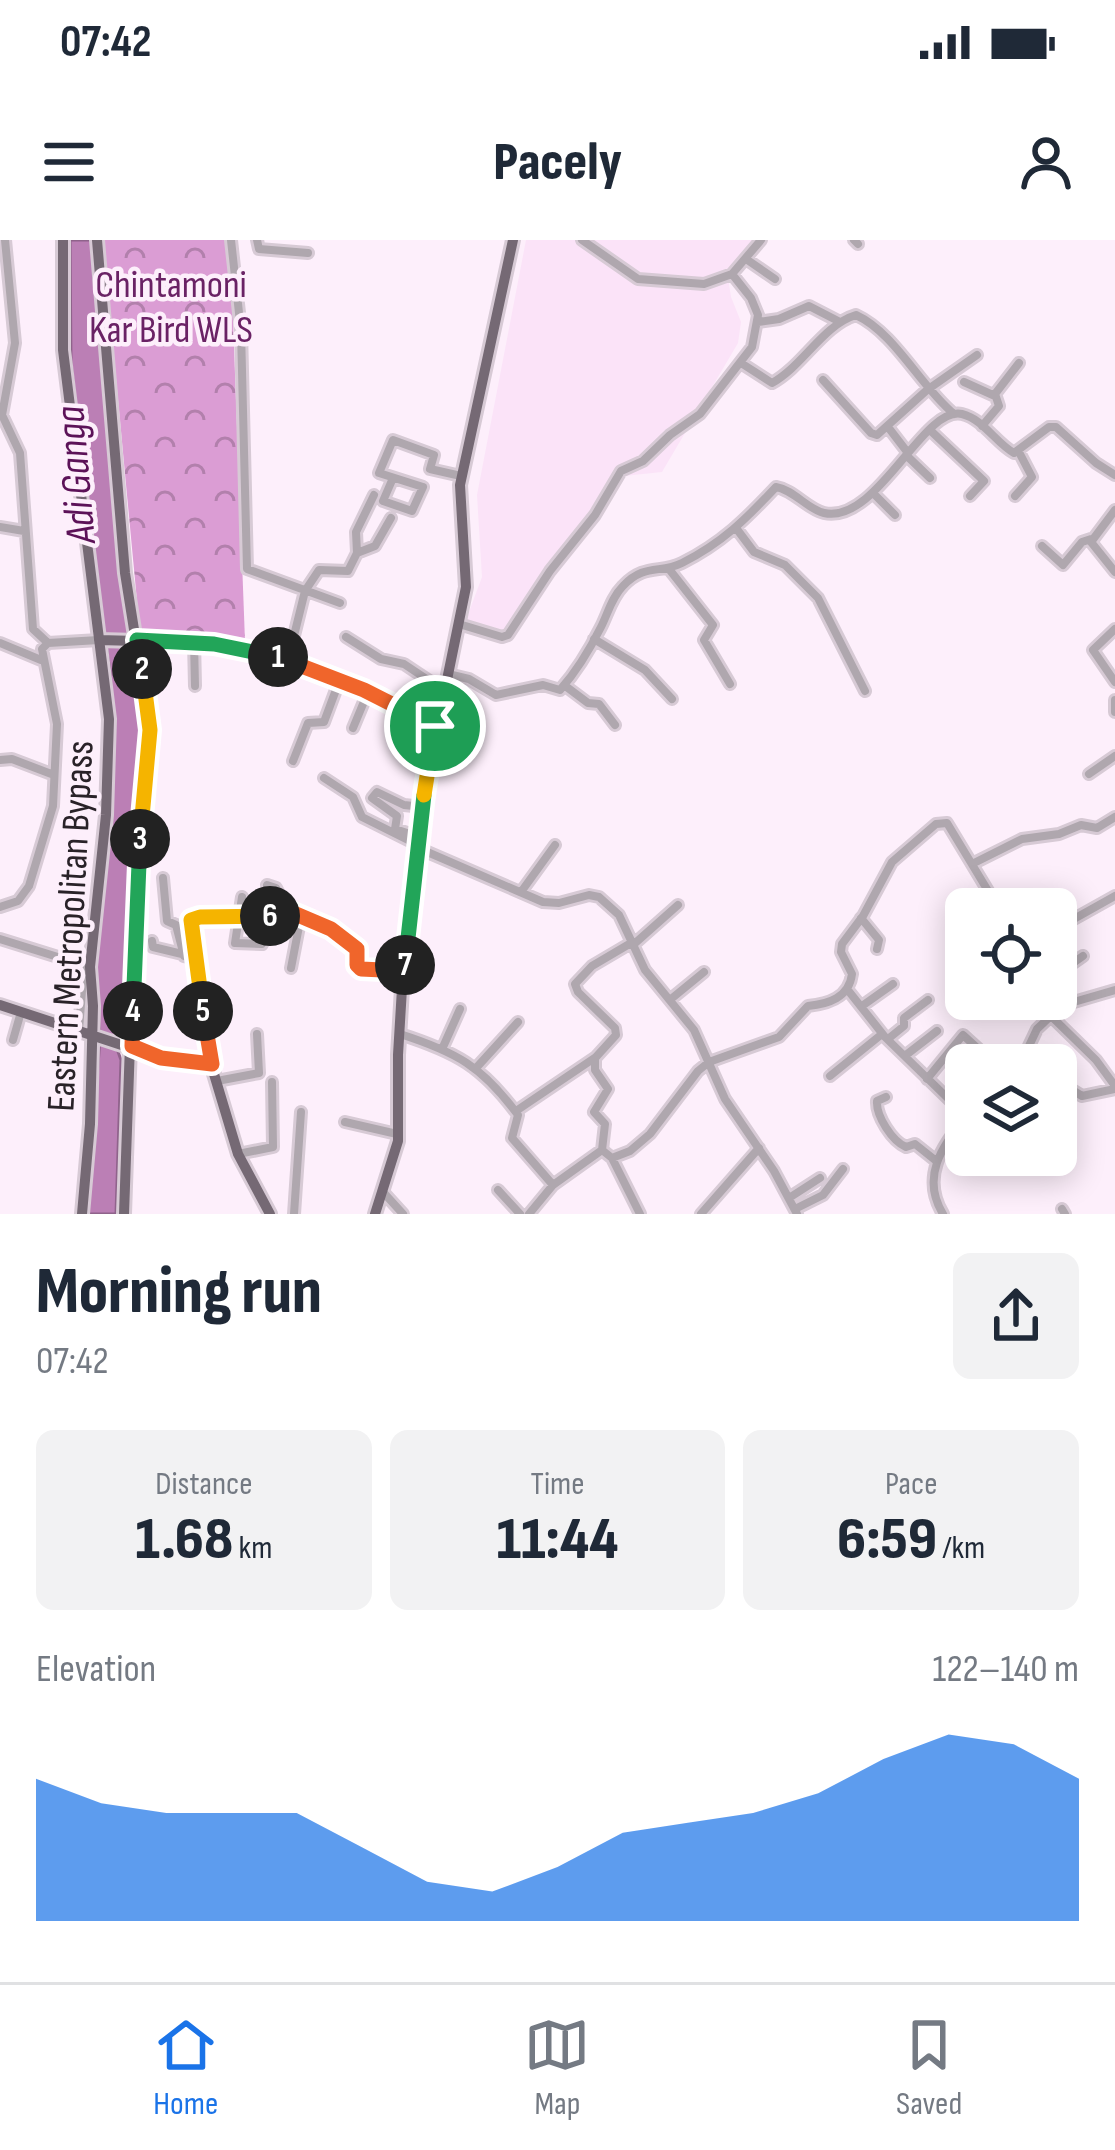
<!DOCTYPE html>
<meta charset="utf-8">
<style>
body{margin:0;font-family:"Sofia Sans Condensed",sans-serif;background:#f2f2f3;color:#1f2937;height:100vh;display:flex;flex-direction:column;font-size:45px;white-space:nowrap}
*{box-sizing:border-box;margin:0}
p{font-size:39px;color:#747a83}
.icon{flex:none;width:66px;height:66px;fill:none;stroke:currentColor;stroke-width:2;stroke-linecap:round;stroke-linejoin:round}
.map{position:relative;height:974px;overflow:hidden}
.panel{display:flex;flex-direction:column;background:#fff;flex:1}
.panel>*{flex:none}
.tools{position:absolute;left:945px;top:648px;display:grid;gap:24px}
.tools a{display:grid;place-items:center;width:132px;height:132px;border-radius:18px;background:#fff;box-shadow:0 6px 30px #0003;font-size:60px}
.pin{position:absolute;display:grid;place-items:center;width:102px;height:102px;color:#fff;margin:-51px;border:6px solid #fff;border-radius:50%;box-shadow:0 3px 12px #0007}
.km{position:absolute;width:60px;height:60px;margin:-30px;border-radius:50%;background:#222;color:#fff;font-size:33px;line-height:60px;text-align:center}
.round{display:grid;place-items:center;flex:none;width:126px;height:126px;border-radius:18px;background:#f2f2f3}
.summary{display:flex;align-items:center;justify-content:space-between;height:204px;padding:0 36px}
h1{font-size:66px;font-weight:800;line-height:90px}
.figures{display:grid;grid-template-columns:repeat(3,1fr);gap:18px;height:204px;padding:12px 36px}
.figures div{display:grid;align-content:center;border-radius:18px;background:#f2f2f3;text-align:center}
.figures b{font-size:60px;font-weight:800}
.figures small{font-size:33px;font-weight:400}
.figures p{font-size:33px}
.chart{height:336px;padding:24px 36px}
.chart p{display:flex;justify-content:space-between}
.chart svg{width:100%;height:216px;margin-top:12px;fill:#1a73e8;opacity:.7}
.status{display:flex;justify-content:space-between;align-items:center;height:84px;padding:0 60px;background:#fff;direction:ltr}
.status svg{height:33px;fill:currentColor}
header{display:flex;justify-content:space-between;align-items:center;height:156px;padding:0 36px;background:#fff;font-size:54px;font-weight:800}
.tabs{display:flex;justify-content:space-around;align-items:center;height:168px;border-top:3px solid #e0e1e3;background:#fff;font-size:33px;color:#747a83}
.tabs a{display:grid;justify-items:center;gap:6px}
.tabs .active{color:#1a73e8}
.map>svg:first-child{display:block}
</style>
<div class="status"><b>07:42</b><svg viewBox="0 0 49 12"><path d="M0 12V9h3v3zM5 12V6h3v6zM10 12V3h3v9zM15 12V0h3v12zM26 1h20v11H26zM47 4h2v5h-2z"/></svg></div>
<header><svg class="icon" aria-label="menu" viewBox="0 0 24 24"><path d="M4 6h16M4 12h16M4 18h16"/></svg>Pacely<svg class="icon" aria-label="person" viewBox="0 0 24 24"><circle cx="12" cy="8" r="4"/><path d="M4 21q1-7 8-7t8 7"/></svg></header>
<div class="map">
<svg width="1115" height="974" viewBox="0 0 1115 974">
<defs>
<pattern id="forest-crowns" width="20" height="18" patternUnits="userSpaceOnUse" patternTransform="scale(3)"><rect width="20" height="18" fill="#db9dd4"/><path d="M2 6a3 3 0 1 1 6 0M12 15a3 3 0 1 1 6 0" fill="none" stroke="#b280ac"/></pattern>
</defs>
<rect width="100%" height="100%" fill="#fdeffb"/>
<path fill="#fbe3f8" d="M526,0H753L728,38L731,57L741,82L738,103L662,232L624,236L505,401L463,388L482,337L477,255Z"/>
<path fill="url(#forest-crowns)" d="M103,0H230L245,401L140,393Z"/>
<path fill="#bb7fb5" stroke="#8f638b" stroke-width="3" d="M70,0H93L130,405C157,528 128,665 120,790L116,806L121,820L116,974H87L100,798L95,738L113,539L110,431L95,340L71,123Z"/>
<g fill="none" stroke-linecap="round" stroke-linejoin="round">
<g stroke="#d7cad5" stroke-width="14">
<path id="minor" d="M5,0L15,103L2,175L20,213L33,389L48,403
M231,0L241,91L247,329L340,363
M257,0L259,9L308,13
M582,0L638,39L704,44L732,34
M854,0L858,4
M746,19L775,39
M758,82L779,79L809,66L840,82
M741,123L772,143C803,126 823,85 856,75C895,93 920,146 954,174
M823,140L871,193L877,195L927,150L977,115
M964,142L995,156
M982,186L999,166L995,154L1019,123
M888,187L908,213
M931,191L984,241L970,256
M906,215L930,238
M393,238L383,261L412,271L423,247L379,233L393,200L434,215L430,229L461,236
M873,253L895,275
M1015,256L1032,237L1019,212
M1115,270L1091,302L1115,332
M0,287L24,291
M736,288L754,312L785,325L818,358L865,451
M1042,306L1063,325L1082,302L1091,299
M357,313L356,292L374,255
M669,329L713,385L704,400L730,444
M459,384L502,397L508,395L550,331L595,275L621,231L643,221L670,195L700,174L752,107L758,75L751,58L732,34L761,0
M1115,389L1093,410L1115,442
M346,397L381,419L404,424L443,450
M594,399L645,430L672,459
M137,401C243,397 345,431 435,486
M194,401L195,446
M0,403L41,420
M288,420L305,351L319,330L348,331L357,313L375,306L391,278
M448,434L469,439L496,455L543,445L560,450C576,432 590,409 601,387C608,373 612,357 623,346C645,323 660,334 682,323C722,303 746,279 776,247C794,250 807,269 824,273C877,285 923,165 962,174C983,179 996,203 1014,213L1049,187H1056L1096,223L1115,235
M564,445L588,463L599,464L615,485
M1115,460V472
M353,488L368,452
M0,520L12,519L54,535
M293,521L308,483L324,482L340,439
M1089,534L1115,516
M324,538L353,557L362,577L418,605
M419,597L395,589L397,576L372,558L377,552L404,565L423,567
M418,608L543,662L559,663L589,655L599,657L619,675L645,730L694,790L725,859L774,931L797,974
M974,623L1022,599L1059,594L1081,585L1097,588L1115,577
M163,638L167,681L176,685L184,716L195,718
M267,645L276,648L284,663L281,669
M521,652L555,605
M242,657L235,703L262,704L278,672
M0,667L18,661L29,646L53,566L57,484L42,409L48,403L99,400
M861,678L879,700L877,709
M1056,689L1115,656
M0,699L90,727
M152,701L153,707L182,714
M633,705L678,665
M291,728L301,676
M1056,735L1083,716
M847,749L885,797L966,876
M671,759L704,732
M862,766L893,744
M1060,766L1115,750
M1051,776L1096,820L1115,846
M79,790L84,725
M400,794C456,812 482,826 518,875L512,898L553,945
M888,799L904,786V778L928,760
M13,800L21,772
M443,807L460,769
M906,815L937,791
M595,818V830L608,849L594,872L605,884L602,910
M211,824L190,684L194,678L272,676L284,669L331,689L357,709V725L361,729L404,731
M1020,825L1037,789L1058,769L1056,758
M477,827L518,782
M830,836L882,794
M927,839L963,795L996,825
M1056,840L1082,856L1115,849
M217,841L259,833L257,794
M886,857L877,861C876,876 892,901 906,907L915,904L935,920
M516,871L596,817L616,795L615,788L578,752L575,744L592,726L631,703
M345,882L397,894
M238,914L273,907L272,842
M612,918L630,911L650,894L698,831L709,822L779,797L808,766C828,764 849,758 852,734L841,712L842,704L863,676L892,622L936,584L947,583L999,669
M498,950L520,974
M383,952L403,974
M789,958L820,938
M795,969L823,955L843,929
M1062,969L1065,974
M294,974L301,872
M529,974L553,945L602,910L612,918L640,974
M701,974L759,908
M943,974C921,938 941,906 966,878"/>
</g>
<g stroke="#d7cad5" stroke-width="16">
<path id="major" d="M63,0V110L109,479L106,575L90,727L93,766L90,884L82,974
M97,0L125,333L150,490L136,635L124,974
M99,400L137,401
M0,765L161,818L211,824L238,914L270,974
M375,974L398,901V815L403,732L425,547L466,347L460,245L513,0"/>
</g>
<use href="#minor" stroke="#afa7ae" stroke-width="8"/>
<use href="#major" stroke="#756974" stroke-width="10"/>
</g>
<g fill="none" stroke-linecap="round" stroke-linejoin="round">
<g stroke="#fff" stroke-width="24">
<path id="split-1" d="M278,417L364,450L435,486"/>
</g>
<g stroke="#fff" stroke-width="24">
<path id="split-2" d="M142,429L137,400L214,404L278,417"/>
</g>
<g stroke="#fff" stroke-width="24">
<path id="split-3" d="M140,599L150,490L142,429"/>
</g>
<g stroke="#fff" stroke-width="24">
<path id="split-4" d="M133,771L140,599"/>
</g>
<g stroke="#fff" stroke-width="24">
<path id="split-5" d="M133,771L132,806L161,818L212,824L203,771"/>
</g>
<g stroke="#fff" stroke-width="24">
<path id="split-6" d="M203,771L191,680L200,677L270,676"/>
</g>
<g stroke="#fff" stroke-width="24">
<path id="split-7" d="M270,676L284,669L331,689L357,709V725L361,729L404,731L405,725"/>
</g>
<g stroke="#fff" stroke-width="24">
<path id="split-8" d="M405,725L424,555"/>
</g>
<g stroke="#fff" stroke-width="24">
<path id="split-9" d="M424,555L435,486"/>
</g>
<use href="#split-1" stroke="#f0652b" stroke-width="15"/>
<use href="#split-2" stroke="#22a559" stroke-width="15"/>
<use href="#split-3" stroke="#f5b400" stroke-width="15"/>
<use href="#split-4" stroke="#22a559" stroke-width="15"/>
<use href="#split-5" stroke="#f0652b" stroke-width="15"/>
<use href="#split-6" stroke="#f5b400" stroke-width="15"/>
<use href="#split-7" stroke="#f0652b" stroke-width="15"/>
<use href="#split-8" stroke="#22a559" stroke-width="15"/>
<use href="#split-9" stroke="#f5b400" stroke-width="15"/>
</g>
<g text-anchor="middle" stroke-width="9" stroke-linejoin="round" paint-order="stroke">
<g font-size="39" fill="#6a2265" stroke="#fdeffb">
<text x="171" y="57">Chintamoni<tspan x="171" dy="45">Kar Bird WLS</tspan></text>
</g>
<g font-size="39" fill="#292228" stroke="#fdeffb">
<text transform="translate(69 686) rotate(-87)" y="14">Eastern Metropolitan Bypass</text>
</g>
<g font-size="42" font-style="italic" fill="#5c1258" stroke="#fdeffb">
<text transform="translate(74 235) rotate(-95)" y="15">Adi Ganga</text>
</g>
</g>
</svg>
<div class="tools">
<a><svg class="icon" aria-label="locate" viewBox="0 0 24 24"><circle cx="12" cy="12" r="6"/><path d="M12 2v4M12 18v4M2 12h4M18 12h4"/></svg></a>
<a><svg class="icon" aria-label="layers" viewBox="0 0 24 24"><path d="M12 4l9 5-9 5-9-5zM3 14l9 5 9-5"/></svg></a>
</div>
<div class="pin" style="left:435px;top:486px;background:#1e9e55"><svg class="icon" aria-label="arrive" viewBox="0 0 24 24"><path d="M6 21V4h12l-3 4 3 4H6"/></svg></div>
<b class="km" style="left:278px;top:417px">1</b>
<b class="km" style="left:142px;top:429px">2</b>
<b class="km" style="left:140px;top:599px">3</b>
<b class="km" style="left:133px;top:771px">4</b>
<b class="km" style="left:203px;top:771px">5</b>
<b class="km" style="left:270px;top:676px">6</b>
<b class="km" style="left:405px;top:725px">7</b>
</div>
<section class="panel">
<div class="summary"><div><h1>Morning run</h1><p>07:42</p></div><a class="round"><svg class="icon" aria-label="share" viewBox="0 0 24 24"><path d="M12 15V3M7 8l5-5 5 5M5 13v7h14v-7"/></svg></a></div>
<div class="figures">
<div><p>Distance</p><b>1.68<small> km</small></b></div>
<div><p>Time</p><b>11:44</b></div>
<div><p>Pace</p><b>6:59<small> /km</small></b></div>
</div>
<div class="chart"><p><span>Elevation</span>122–140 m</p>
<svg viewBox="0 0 160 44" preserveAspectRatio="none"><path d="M0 44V15L10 20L20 22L30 22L40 22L50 29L60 36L70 38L80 33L90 26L100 24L110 22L120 18L130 11L140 6L150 8L160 15V44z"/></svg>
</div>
</section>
<nav class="tabs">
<a class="active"><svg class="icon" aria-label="home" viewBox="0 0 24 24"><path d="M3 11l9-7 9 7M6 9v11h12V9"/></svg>Home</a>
<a><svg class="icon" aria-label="map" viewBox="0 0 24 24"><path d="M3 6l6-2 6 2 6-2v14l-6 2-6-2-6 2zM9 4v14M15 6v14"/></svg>Map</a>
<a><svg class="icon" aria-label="saved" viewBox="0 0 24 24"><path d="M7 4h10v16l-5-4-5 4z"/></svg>Saved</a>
</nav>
